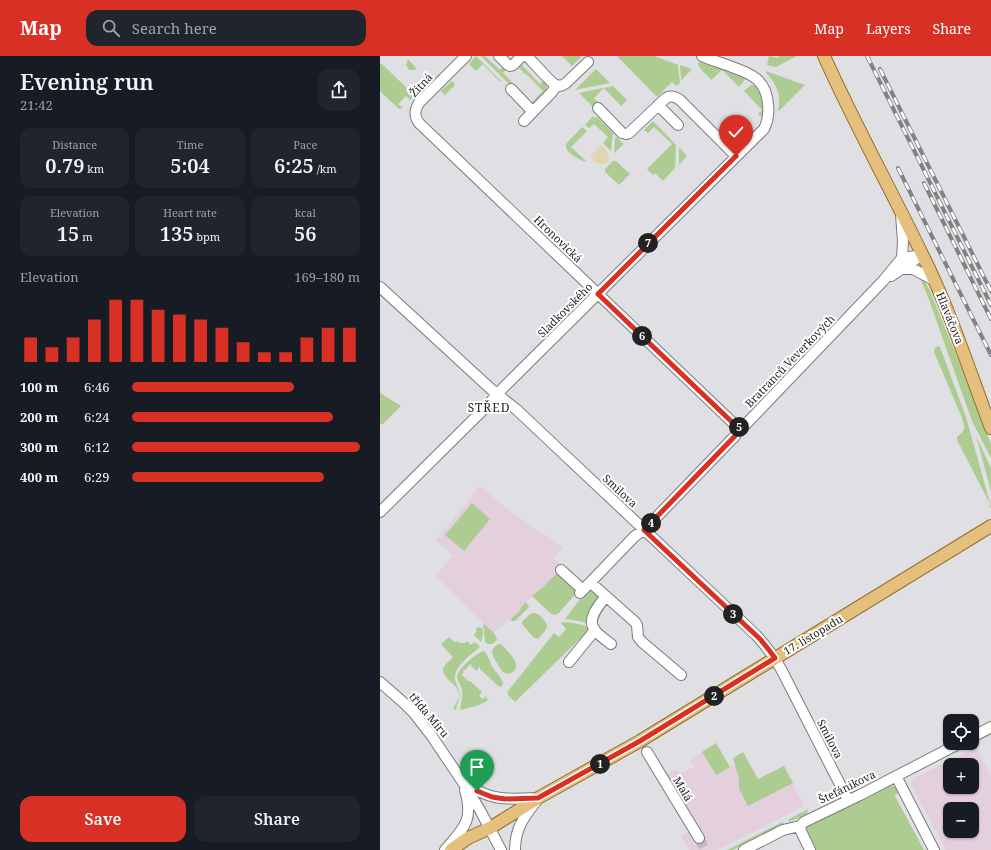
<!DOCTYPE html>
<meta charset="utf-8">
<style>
body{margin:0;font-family:"Noto Serif",serif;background:#20242c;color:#f1f3f6;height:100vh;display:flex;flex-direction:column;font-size:15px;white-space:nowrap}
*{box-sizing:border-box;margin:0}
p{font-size:13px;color:#9ea1a6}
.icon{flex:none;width:22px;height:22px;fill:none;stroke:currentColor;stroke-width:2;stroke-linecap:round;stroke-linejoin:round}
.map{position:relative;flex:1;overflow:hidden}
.panel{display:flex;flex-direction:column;background:#171b24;width:380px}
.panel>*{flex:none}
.buttons{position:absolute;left:563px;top:658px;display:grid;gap:8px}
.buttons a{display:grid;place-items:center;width:36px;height:36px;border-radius:8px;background:#171b24;box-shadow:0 1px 3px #0004;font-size:20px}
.pin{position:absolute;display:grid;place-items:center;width:34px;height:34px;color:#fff;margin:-41px -17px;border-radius:50% 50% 50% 0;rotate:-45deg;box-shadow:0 0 4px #0007}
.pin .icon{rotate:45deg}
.km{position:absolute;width:20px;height:20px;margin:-10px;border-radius:50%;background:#222;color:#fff;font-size:11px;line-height:20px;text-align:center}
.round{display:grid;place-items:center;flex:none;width:42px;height:42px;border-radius:12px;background:#20242c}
.summary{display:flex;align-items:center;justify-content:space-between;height:68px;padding:0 20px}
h1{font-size:22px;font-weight:600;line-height:30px}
.stats{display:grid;grid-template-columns:repeat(3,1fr);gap:6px;height:68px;padding:4px 20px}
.stats div{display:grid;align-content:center;border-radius:10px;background:#20242c;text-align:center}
.stats b{font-size:20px;font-weight:600}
.stats small{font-size:11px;font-weight:400}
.stats p{font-size:11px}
.chart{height:112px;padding:8px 20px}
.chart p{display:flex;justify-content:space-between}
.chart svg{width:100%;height:72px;margin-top:4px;stroke:#d93025;stroke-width:6}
.button{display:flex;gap:8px;margin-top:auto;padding:8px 20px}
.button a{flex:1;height:46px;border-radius:12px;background:#d93025;color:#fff;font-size:16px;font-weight:600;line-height:46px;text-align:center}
.button a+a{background:#20242c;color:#f1f3f6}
ul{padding:0 20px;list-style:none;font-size:13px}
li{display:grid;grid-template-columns:64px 48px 1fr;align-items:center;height:30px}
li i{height:10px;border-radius:5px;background:#d93025}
header{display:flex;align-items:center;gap:24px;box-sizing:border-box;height:56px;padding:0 20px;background:#d93025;color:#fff}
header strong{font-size:19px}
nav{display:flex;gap:22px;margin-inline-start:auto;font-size:14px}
.search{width:280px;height:36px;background:#20242c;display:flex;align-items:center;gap:10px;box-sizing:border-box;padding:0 14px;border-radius:12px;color:#9ea1a6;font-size:15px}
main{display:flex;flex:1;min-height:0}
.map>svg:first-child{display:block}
</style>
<header>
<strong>Map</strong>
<div class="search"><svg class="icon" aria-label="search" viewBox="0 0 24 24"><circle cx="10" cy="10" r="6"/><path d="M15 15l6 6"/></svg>Search here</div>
<nav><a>Map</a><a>Layers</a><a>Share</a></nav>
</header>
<main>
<section class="panel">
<div class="summary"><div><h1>Evening run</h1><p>21:42</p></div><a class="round"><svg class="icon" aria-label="share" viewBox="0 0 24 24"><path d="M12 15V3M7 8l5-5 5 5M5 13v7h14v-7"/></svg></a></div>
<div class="stats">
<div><p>Distance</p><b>0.79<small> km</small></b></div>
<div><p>Time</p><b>5:04</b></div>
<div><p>Pace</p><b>6:25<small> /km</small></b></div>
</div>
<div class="stats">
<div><p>Elevation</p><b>15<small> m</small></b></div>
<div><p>Heart rate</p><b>135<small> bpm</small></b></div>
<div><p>kcal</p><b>56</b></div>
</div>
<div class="chart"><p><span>Elevation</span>169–180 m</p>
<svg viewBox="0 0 160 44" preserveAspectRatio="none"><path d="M5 44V29M15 44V35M25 44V29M35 44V18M45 44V6M55 44V6M65 44V12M75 44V15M85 44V18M95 44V23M105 44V32M115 44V38M125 44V38M135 44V29M145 44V23M155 44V23"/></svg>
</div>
<ul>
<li><b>100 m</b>6:46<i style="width:71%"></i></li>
<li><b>200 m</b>6:24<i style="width:88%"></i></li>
<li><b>300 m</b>6:12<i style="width:100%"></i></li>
<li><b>400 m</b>6:29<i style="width:84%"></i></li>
</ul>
<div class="button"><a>Save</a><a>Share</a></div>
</section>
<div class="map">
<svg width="611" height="794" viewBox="0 0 611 794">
<rect width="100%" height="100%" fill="#e0dfe3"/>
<path fill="#e4cfdd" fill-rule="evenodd" d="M100,430L126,452L173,485L183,492L173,502L184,511L160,535L159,534L141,551V552L130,564L129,563L114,577L56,520L73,499L56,484Z
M336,687L350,711L355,708L353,702L363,696L378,723L404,710L424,750L337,794H309L301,780L310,775L315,784L324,779L286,719L296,713L300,718L314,711L310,704Z
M596,691L611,720V794H566L531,728L533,723ZM570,709H592V731H570ZM570,753H592V775H570Z"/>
<path fill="#adcc92" d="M96,0L121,25L120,26L103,8L96,15L89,8Z
M101,0H105L120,14L124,10L127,13L123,17L133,27L130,29Z
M182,0H202L192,10Z
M237,0H274L298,9L300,27L296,30L292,26L277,41Z
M389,0L398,2L399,0H417L396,11L387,9Z
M28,3L37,13L33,14H29L26,9Z
M320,4L362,19C367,23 363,27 359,31L342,14L331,24L320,12L318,8Z
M0,8H2L33,38L31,44L26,40L18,48L23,52L19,53L0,35Z
M141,8L160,28L165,23L167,28V33L152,48L151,47L163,35L146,18H145L137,10Z
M300,9L312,13L302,24L301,23Z
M216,13L230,27L195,34Z
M386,15L425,29L399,55L398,54C402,40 396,27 386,17Z
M72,25L75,29L65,39L61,35Z
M371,29L376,30C384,38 385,50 382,61L378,58L382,54L364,35Z
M233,30L247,44L241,50L224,32L214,42L218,46L213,51L199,37Z
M213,60L215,62L217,61L233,77L231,95L223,87L228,81L214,68L209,72L205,69Z
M272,66H274L296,89L295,112L283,125L275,117L273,119L267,113L292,88L274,71L268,77L264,74Z
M202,71L207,75L191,91L206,105H203C196,101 185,97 186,88Z
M236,81L244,88L234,97L235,82Z
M299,91L307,100L299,109Z
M233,105H236L250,118L239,129L225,116V113Z
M539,220L544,224L550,235L582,313L611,388V402L592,365L548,241Z
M558,290L560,291L586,361L610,447L611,451L610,452L609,446L577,384V381C586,374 585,372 582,362L554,296L555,292Z
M0,337L21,350L2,369L0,367Z
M596,380L611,412V435Z
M92,447L110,463L84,495L65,479Z
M178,516L198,535L178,558L174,559L170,557L152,540L159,534H160Z
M210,533H212L216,537L218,541L210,568L199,565L185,563L201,542Z
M146,546L149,551L135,565H132L130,564L141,553L140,552Z
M154,557C160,558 165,564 167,569L166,574L158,583L154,582L142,568V566L150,558Z
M182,566C191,566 200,568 209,571V574L135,646L129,640L127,637L128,635L174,577L179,581L186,573L181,567Z
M103,567L114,577L116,581L117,584L112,588H108L105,586Z
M97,571L102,572L103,578L101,586L94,579L96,576Z
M69,581L73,585L76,586L77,585C81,588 84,588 88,585L90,589L92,588L95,586L100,591C92,598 76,609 75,620C74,625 78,630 79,635C81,641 77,648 76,654L73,652C90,630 66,629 63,615L64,610L73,601L61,588Z
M118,588H121L124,591C129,597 141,608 134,615C131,618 128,618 125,617C121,615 119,611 117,607C112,599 109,594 118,588Z
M104,595C109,599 109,606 113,612C117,618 122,621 123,628L120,632V630H118L100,613V611H99L97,615L91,610V608H90L85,614H83V615H84L82,619L88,625H90L102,636L99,640L103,643L106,640L107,643H109C104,649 88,652 80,654V653C81,647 83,640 82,634C81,629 78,626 77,622C77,613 96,597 104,595Z
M611,676V679L530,719L529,717L590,687H592V686Z
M336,687L350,711L336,719L322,696Z
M363,696L378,723L404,710L413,727L368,750L359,733V723L353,702Z
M506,730C515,729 515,730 519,738H516L515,740L544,794H435L425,775L426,771Z
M428,753L427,758L409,766V763Z
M402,766L404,768L353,794H347Z"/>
<path fill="#e0d6b1" d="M221,89C226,94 231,99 228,106C220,112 215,106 210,101Z"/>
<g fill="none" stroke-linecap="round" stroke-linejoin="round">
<path stroke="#bbbabd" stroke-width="10" stroke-dasharray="10 5" stroke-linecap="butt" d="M319,782L325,794"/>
<g stroke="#7b7b7e" stroke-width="12">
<path id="minor" d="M86,0L39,47C34,55 34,61 40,68L349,363L355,369L360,371
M119,0L128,9L130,10L133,9L142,0
M147,0C152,5 172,28 177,30C181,31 183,29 186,27L208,6
M131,33L153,56
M278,49L298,69
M218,52L242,77L246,78L249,77L286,42C291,39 296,41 300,44L356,100
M144,65L172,36L177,29
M521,158L523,185L522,202
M523,213H533L554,224
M511,220L539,201
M0,231L112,334L137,354L376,579C386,590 394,600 401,613L468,744
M0,456L107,350L122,333L384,73C388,65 389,57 388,48C386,24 372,18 352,11C342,7 332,4 322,0
M181,514L203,534
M211,527L255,566L257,569L258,581L262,586L301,619
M200,537L254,481L267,471L355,380L360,371L364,370L367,367L503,225L522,202L543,199
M226,540C220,548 208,561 213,571C215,577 226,584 231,588
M189,606L215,574
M0,626L25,648L33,656L51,679L84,728L100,754L121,794
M592,681L611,671
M267,696L319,782
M516,720L554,794
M87,727C109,746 131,743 158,742
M420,770V773L430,794
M65,794C84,772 94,764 85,734
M135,794C135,772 144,761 157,744
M364,794L403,774L420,770L424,766L480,739L580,687"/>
</g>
<g stroke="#956d27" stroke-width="14">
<path id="major" d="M444,0C474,67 510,132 542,198C570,254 589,314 611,372
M71,794L88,782L110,772L158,742L260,685L611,470"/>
</g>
<use href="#minor" stroke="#fff" stroke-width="10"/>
<use href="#major" stroke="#e4bf7e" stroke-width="12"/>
<g stroke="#828184" stroke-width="4">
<path id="rail" d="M487,0L611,249
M500,13L611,235
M518,112L611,299
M544,127L611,263"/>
</g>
<use href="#rail" stroke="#fff" stroke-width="2.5" stroke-dasharray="8" stroke-linecap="butt"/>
</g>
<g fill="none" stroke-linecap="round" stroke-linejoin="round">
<g stroke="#fff" stroke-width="8">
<path id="route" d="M97,735L112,741L125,743L158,742L260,685L395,602L389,594L380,583L264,474L355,380L360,371L354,368L218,238L356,100"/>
</g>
<use href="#route" stroke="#d93025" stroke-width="5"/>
</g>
<g text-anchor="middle" stroke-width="4" stroke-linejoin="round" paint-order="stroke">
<g font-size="11" fill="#252426" stroke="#fff">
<text transform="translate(41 29) rotate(-47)" y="4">Žitná</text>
<text transform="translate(178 183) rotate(44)" y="4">Hronovická</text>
<text transform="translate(185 254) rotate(-45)" y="4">Sladkovského</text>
<text transform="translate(570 262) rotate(68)" y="4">Hlaváčova</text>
<text transform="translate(410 305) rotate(-46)" y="4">Bratranců Veverkových</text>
<text transform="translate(240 435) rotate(43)" y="4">Smilova</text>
<text transform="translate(433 579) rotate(-31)" y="4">17. listopadu</text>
<text transform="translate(49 659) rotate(50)" y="4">třída Míru</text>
<text transform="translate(450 683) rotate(63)" y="4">Smilova</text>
<text transform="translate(467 731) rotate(-26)" y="4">Štefánikova</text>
<text transform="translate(303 733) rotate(59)" y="4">Malá</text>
</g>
<g font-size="12" letter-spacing="1" fill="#252426" stroke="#fff">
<text x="109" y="356">STŘED</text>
</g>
</g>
</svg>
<div class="buttons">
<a><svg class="icon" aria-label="locate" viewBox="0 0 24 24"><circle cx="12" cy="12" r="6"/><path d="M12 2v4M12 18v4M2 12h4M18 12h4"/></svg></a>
<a>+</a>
<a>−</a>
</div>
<div class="pin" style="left:97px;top:735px;background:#1e9e55"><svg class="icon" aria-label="arrive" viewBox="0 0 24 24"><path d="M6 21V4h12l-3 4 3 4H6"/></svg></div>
<div class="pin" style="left:356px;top:100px;background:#d93025"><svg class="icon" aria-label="check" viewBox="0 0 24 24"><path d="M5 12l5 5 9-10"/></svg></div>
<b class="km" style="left:220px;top:708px">1</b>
<b class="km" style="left:334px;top:640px">2</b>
<b class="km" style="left:353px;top:558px">3</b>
<b class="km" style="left:271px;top:467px">4</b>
<b class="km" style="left:359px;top:371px">5</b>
<b class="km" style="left:262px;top:280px">6</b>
<b class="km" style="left:268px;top:187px">7</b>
</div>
</main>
